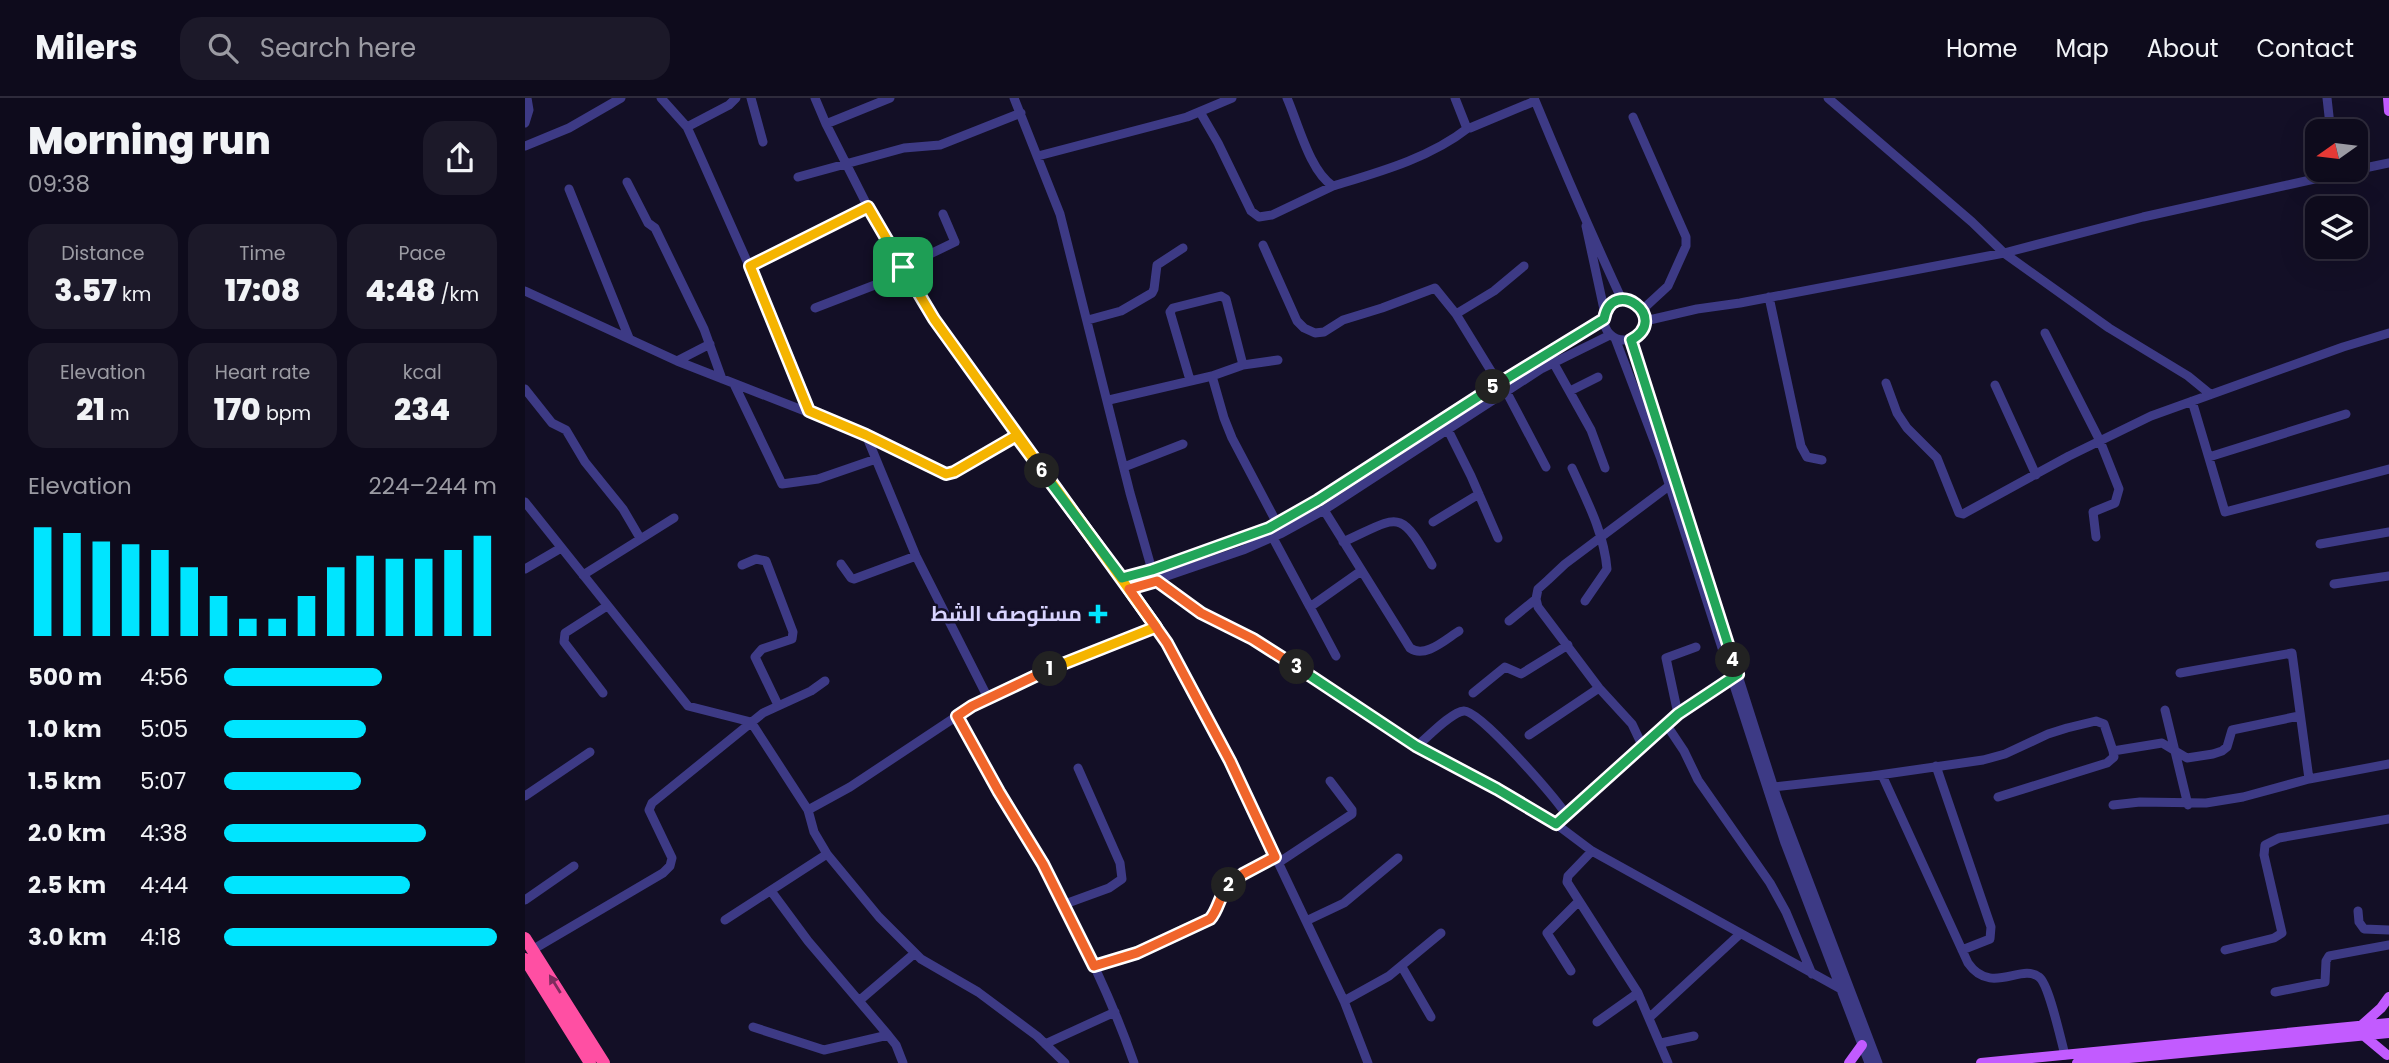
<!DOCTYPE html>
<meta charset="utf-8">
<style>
body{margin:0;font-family:Poppins,Cairo,sans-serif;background:#1c1929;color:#f1f3f6;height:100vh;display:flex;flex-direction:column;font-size:26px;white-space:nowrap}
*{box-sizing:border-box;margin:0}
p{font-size:23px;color:#9b9ba3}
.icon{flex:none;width:38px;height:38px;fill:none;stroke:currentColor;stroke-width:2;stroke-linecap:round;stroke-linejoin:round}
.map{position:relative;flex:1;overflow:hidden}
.sheet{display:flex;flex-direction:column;background:#0e0b1c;width:525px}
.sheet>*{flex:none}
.needle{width:46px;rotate:256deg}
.fabs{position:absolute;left:1780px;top:21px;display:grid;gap:14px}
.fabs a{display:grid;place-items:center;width:63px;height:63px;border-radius:14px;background:#0e0b1c;box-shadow:0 7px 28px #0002,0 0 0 2px #2e2b3b;font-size:35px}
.pin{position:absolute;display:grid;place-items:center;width:60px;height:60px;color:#fff;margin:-30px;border-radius:14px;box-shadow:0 4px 10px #0006}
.km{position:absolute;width:35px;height:35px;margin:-18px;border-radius:50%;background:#222;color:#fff;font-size:19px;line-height:35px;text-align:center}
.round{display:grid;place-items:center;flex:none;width:74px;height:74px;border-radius:21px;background:#1c1929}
.overview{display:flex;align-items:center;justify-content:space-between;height:119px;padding:0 28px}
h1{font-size:38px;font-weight:800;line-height:52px}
.metrics{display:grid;grid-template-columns:repeat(3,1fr);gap:10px;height:119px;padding:7px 28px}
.metrics div{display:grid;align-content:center;border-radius:18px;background:#1c1929;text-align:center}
.metrics b{font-size:30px;font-weight:800}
.metrics small{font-size:19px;font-weight:400}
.metrics p{font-size:19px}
.chart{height:196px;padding:14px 28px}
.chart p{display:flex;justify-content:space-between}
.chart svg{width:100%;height:126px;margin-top:7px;stroke:#00e5ff;stroke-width:6}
ul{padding:0 28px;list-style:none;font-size:23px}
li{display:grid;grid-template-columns:112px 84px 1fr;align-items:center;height:52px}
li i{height:18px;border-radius:9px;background:#00e5ff}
header{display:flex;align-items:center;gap:42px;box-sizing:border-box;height:98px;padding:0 35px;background:#0e0b1c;border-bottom:2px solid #2e2b3b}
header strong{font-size:33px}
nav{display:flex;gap:38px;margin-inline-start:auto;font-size:24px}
.search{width:490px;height:63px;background:#1c1929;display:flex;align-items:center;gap:18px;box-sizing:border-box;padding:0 24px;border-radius:21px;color:#9b9ba3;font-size:26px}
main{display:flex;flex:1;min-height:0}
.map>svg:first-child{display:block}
</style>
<header>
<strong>Milers</strong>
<div class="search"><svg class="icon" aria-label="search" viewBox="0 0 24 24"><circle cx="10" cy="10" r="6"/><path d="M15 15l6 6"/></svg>Search here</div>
<nav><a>Home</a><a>Map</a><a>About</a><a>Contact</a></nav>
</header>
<main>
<section class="sheet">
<div class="overview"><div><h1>Morning run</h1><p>09:38</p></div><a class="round"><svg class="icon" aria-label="share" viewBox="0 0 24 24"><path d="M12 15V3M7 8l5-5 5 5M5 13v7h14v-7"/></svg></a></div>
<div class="metrics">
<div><p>Distance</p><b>3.57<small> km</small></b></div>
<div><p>Time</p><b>17:08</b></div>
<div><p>Pace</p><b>4:48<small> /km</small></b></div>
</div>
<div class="metrics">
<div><p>Elevation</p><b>21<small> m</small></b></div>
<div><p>Heart rate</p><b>170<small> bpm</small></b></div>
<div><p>kcal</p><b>234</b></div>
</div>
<div class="chart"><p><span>Elevation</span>224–244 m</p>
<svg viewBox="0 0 160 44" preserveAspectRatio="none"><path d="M5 44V6M15 44V8M25 44V11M35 44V12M45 44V14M55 44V20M65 44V30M75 44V38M85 44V38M95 44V30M105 44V20M115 44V16M125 44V17M135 44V17M145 44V14M155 44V9"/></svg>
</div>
<ul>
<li><b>500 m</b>4:56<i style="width:58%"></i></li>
<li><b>1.0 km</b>5:05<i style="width:52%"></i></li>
<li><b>1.5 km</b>5:07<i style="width:50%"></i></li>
<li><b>2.0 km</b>4:38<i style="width:74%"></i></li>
<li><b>2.5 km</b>4:44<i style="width:68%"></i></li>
<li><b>3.0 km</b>4:18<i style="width:100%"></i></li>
</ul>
</section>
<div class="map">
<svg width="1864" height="965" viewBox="0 0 1864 965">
<rect width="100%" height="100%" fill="#130f26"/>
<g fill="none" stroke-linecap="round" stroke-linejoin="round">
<path stroke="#3d3a85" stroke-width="9" d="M136,0L162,29L172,51L249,224L284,313
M226,0L238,44
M290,0L301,26L343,109L409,221L641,545L705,663L819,903L843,965
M489,0L535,116L605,395L627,472L632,483L676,515L749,554L892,648L972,691L1031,726L1067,753L1316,891
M762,0C773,25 785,74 808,88C854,74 905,60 943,30
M930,0L941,28L945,30L1010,3
M1009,0C1037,68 1066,135 1097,202
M1303,0L1447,124L1479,155L1584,230L1663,278L1685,296
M1802,0L1805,27
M675,14L693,45L726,113L734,119L747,117L808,88
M1108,19L1161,139V148L1143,188L1117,212
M0,25L4,12L2,0
M301,26L365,0
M162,29L204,7L211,0
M0,48L44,30L96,0
M513,58L662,19L707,0
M1830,72L1864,65
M273,79L379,50L415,47L496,15
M102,84L123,125L130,130L179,231L197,281
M44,91L104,240
M1061,128L1080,216
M738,147L772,223L779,230L790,235L799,234L818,222L857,210L910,190L931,216
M224,168L343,109
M378,169L430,144L418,116
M0,193L152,263L341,337L415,374H429L491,338
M1244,199L1276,348L1282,359L1297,362
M1079 222a20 20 0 1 1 40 0a20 20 0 1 1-40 0Z
M290,210L381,175
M563,222L596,213L627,195L629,191L632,167L658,150
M1120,223L1172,211L1215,205L1479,155L1618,119L1830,72
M1520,235L1575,343L1594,391L1590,405L1568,414L1571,439
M1090,240L1136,361L1260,745L1344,965
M1106,242L1252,700L1353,965
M152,263L185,246
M1028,264L1066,332L1080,370
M718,267L753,262
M665,282L645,214L648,210L696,198L701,201L718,267L687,278
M1361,285L1372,315L1382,330L1412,360L1434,415L1438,416L1544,358L1626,318L1818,249L1864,235
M209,286L257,386L293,381L351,361
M974,286L931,216L969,193L999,168
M1470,287L1511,377
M0,291L27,325L41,332L60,364L98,411L115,440
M981,293L1021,369
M1045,293L1073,279
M584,302L687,278L699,320L707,340L755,431
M1667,303L1700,414L1864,371
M922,330L946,378L973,440
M341,337L391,458L463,600
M1684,359L1821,316
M599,369L658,346
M1047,370C1062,403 1079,435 1082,471L1060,503
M0,404L163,608L226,624L283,712L289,734L302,756L354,819L396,861L453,894L512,938L540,965
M799,412L885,550C900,561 921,541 934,533
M908,424L954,396
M748,440L785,509L836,473
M818,444C875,418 874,409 907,467
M1795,446L1864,434
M316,466L326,480L329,481L391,458
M217,467L231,461L241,463L268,534L267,541L237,551L230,559L253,607
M0,471L36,450
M58,477L149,420
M597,480L720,441L770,416L901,332L1079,221
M1809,486L1864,478
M604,491L718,452L757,435L799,412L1016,271L1085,237
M785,509L811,558
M984,523L1011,501
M1655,575L1767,555L1784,681
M78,595L39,544L40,535L82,508
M948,595L980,569L996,576L1043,547
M1640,612L1663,707
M1153,616L1141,560L1171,549
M1141,626L1159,653L1173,682L1245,785L1261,814L1287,876
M1004,637L1074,590
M1117,647L1107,626L1074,590L1013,509L1011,501L1013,491L1023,482L1040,466L1144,388
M892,648C902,640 926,614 939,613C955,612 1029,699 1041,716
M1411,668L1466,829L1465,841L1437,852
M1357,677L1443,865C1466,898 1496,865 1514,879C1524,886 1536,943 1540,957
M1249,689L1347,678L1458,662L1480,656L1523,636L1542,630L1571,623L1579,626L1588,653L1637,645L1662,660L1688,656L1697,653L1702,649L1707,632L1774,618
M0,698L65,654
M1473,699L1582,665L1589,659L1588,653
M1588,707L1615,704L1681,705L1718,699L1784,681L1864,666
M283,712L325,689L432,618
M1031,726L1153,616L1208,578
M1067,753L1043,778L1042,784L1113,895L1143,965
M753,765L827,716V712L805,683
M246,793L283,843L363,937L371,947L378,965
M0,802L49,768
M540,806L584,790L597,781L595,765L553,670
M1833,813L1834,824L1839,831L1864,832
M200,822L302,756
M781,823L819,805L873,760
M7,852L138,775L145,768L147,760L124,712L127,705L238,615L286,593L300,583
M1700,852L1749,840L1757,835L1739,757L1740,747L1754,740L1864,721
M569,868L612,855L685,821C692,813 691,803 697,795C708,777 732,769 750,759
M877,869L906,919
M1046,873L1022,835L1053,804
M1750,894L1800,884L1801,863L1804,858L1864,847
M335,902L390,855
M819,903L864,878L916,835
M1125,919L1215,836
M1072,924L1113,895
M228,929L299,952L363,937
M1136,945L1169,938
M520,946L590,914
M609,965C566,841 496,732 432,618C492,577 565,559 631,529"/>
<path stroke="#c25bff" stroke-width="10" d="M1863,0L1864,13
M1837,927L1856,910L1864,899
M1838,937L1862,957
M1324,965L1337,947
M1456,965L1864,925
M1552,965L1864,935"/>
<path stroke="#ff4fa3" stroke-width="12" d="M0,840L79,965
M0,861L65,965"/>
</g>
<defs><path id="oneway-solid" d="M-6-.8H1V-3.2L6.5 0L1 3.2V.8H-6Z" transform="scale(1.75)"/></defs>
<use fill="#7d2c5e" href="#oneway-solid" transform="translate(30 886) rotate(-122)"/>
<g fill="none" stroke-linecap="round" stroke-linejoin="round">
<g stroke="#fff" stroke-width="14">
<path id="split-1" d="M378,169L409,221L631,529L525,571"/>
</g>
<g stroke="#fff" stroke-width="14">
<path id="split-2" d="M525,571L447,608L432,618L474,694L518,766L569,868L612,855L685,821C694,811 694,797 704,787"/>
</g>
<g stroke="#fff" stroke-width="14">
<path id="split-3" d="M704,787L718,776L750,759L705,663L642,545L604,491L632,483L676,515L728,541L772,569"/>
</g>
<g stroke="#fff" stroke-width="14">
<path id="split-4" d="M772,569L891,648L972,691L1031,726L1153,616L1213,576L1208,562"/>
</g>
<g stroke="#fff" stroke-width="14">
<path id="split-5" d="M968,289L1079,221C1087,176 1147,220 1106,242L1208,562"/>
</g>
<g stroke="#fff" stroke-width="14">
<path id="split-6" d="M517,373L597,480L627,472L744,430L793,402L968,289"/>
</g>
<g stroke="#fff" stroke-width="14">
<path id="split-7" d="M378,169L343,109L225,168L284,313L341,337L421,376L429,374L491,338L517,373"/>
</g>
<use href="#split-1" stroke="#f5b400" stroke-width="9"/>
<use href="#split-2" stroke="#f0652b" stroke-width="9"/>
<use href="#split-3" stroke="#f0652b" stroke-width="9"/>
<use href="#split-4" stroke="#22a559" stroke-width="9"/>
<use href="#split-5" stroke="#22a559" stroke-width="9"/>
<use href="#split-6" stroke="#22a559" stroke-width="9"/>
<use href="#split-7" stroke="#f5b400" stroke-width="9"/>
</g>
<path fill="#00e5ff" stroke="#130f26" stroke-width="2.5" d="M569.5 505.5h7v7h7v7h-7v7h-7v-7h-7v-7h7z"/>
<g text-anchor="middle" stroke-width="5" stroke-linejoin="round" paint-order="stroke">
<g font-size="21" font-weight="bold" fill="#d9d4ff" stroke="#130f26" text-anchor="end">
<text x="557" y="523">مستوصف الشط</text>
</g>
</g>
</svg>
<div class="fabs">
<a><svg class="needle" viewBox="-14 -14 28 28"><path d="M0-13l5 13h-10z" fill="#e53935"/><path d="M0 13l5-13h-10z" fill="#9b9ba3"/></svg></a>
<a><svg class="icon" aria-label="layers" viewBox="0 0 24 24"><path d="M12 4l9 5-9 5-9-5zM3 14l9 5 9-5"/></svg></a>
</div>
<div class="pin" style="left:378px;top:169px;background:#1e9e55"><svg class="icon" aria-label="arrive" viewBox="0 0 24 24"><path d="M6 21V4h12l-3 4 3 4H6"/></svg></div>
<b class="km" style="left:525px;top:571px">1</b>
<b class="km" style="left:704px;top:787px">2</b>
<b class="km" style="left:772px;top:569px">3</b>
<b class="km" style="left:1208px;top:562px">4</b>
<b class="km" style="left:968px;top:289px">5</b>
<b class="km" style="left:517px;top:373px">6</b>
</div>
</main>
